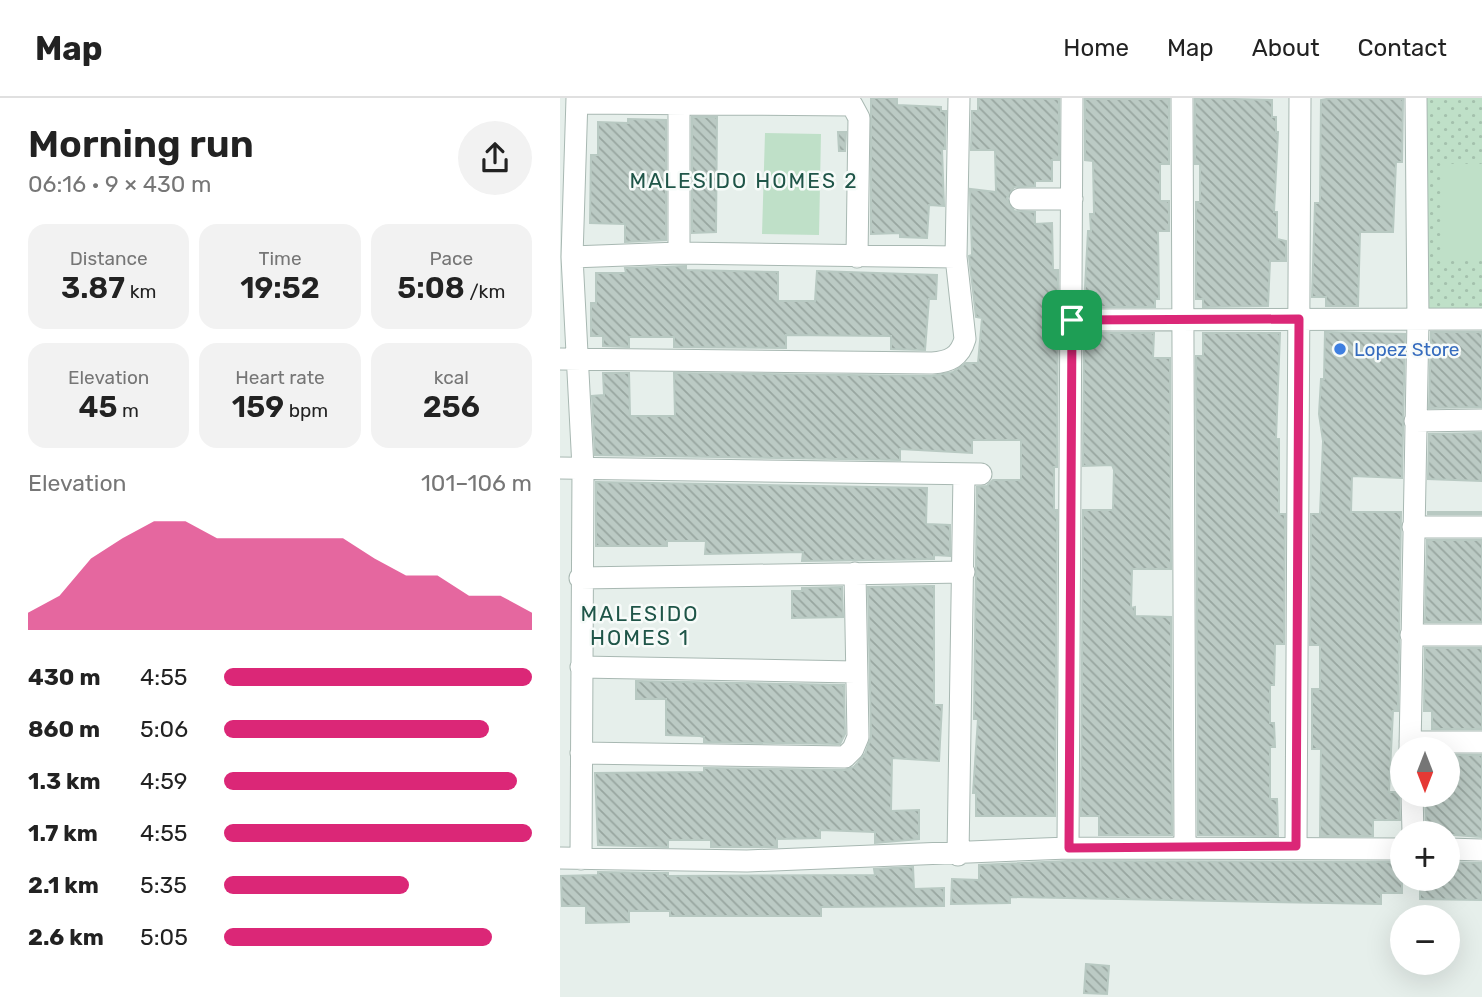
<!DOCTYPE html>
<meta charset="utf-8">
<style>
body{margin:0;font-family:Rubik,sans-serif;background:#f2f2f2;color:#222;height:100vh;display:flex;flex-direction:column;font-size:26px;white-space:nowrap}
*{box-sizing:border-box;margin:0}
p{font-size:23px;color:#767676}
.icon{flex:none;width:38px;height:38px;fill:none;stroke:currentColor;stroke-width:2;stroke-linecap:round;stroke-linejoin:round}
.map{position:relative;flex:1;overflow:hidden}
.side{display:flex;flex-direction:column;background:#fff;width:560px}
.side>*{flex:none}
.needle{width:46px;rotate:180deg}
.fabs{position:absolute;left:830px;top:639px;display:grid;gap:14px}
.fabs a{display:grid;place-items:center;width:70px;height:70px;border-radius:50%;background:#fff;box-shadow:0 7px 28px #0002;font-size:35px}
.pin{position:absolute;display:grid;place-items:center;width:60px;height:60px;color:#fff;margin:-30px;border-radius:14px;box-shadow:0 4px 10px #0006}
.round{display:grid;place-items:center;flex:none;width:74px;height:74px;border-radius:37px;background:#f2f2f2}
.summary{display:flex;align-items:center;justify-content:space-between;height:119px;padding:0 28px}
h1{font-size:38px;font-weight:600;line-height:52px}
.metrics{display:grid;grid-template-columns:repeat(3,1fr);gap:10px;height:119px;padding:7px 28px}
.metrics div{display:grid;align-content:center;border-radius:18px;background:#f2f2f2;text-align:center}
.metrics b{font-size:30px;font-weight:600}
.metrics small{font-size:19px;font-weight:400}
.metrics p{font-size:19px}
.chart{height:196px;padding:14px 28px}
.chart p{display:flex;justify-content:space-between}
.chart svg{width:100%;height:126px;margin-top:7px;fill:#db2777;opacity:.7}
ul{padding:0 28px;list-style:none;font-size:23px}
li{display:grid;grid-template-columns:112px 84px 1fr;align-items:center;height:52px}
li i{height:18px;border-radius:9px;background:#db2777}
header{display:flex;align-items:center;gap:42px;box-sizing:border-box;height:98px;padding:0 35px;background:#fff;border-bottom:2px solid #e0e0e0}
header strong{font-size:33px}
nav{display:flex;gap:38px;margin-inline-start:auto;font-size:24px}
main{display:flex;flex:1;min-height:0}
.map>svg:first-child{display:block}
</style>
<header>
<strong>Map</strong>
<nav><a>Home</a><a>Map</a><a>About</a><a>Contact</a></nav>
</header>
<main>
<section class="side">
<div class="summary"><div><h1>Morning run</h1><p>06:16 · 9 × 430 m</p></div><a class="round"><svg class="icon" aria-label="share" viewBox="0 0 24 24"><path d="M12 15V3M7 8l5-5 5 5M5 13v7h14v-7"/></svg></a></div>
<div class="metrics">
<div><p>Distance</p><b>3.87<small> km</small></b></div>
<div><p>Time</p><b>19:52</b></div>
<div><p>Pace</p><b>5:08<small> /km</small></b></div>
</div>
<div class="metrics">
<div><p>Elevation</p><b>45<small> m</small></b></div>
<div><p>Heart rate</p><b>159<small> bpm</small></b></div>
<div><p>kcal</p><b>256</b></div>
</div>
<div class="chart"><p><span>Elevation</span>101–106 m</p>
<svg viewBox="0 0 160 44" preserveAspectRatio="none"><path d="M0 44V38L10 32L20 19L30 12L40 6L50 6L60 12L70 12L80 12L90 12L100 12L110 19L120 25L130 25L140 32L150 32L160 38V44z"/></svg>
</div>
<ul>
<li><b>430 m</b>4:55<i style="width:100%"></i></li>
<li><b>860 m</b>5:06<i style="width:86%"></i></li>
<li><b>1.3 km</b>4:59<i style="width:95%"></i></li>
<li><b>1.7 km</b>4:55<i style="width:100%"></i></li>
<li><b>2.1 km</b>5:35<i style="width:60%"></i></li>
<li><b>2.6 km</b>5:05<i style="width:87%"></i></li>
</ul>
</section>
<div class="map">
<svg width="922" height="899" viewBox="0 0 922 899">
<defs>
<pattern id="park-dots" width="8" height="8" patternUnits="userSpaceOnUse" patternTransform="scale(1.75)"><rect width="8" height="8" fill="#bfe0c8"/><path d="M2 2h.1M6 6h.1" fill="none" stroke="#a4c1ad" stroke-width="1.8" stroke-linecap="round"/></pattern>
<pattern id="building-back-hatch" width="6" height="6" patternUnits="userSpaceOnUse" patternTransform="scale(1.75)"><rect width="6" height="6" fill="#bbcac4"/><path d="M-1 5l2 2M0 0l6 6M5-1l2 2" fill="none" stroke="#98a6a0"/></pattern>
</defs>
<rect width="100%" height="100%" fill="#e6efeb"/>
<path fill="url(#park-dots)" d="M860,0H922V215H867Z"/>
<path fill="#bfe0c8" d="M205,35L261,36L259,137L202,136Z
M882,66H922V160H882Z"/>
<path fill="url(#building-back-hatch)" stroke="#b8c9c2" stroke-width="2" d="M311,0H337V7L381,9V13H386L385,51H382L384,108L369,107L367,140L340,139V135L311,136Z
M418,0L499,1V62H492V83H475V88L454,89L447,100L454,113L475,114V126L492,125L493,172H498L497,369H494V412H497L495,718H416V695H413L418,621H414L417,389L427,388L433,382H461V342H412V355L340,351V362L35,357L32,298L44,297L43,275H69L70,318H115L114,275L372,278L393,274L406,265H418L422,220L416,219L409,158L412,157L410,91L436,94L435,52H411L412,13H418Z
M635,0L712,2V19H716V34H718L714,114H717V141L726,143V163H710L708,208L643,209V201H636V104H640V66H635Z
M772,0L843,1L842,64H836L833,134H800L798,208H766V199H752L755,105H760L761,2Z
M525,1H609V66H600V103H609V133H598L599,201H595V209H524L528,133H531L530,116H534L533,63L525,62Z
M132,19H157L156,134L132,135Z
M68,21L106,22V142L65,144V126L30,125L31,57H38V24L68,25Z
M278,34H286L285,53H279Z
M126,168V172L218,174V203H255L257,173L377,177L376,201H369L365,252L331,251V238L226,237V250L114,249V239H69V249L43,248V238H31V205H36V175H66L65,170Z
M765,234L845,236L842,380L792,378L791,414H841L838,613H833L829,694H839L840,722H813V738H760L761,651H752V591H760V547H750L751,416H760L763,343L759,316L761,281H764Z
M871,234H922V309L869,310Z
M524,235H594L593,260H610L611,471H572L571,510L575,509V518L611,519L612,737H539V718H521L523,412H553L554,372L552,367L523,368Z
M643,235H720L716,341H719V416H725L724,546H715L714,587H710V625H714L715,649H710V701H717L718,738L638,737L636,258H643Z
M922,335V383L868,381L869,336Z
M36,384L367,390L366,426L390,427V458L374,457V461L242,463L243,454L145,456L146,443H107V448H36Z
M868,414H922V416H868Z
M867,442H922V524H865Z
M374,488V607H382L379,663L332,660L331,713L359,712V741L315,745V734L260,732V740L217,741V749H151V742H108V749L38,747L35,675L144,674V670L285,672L294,669L305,656L311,639L308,489Z
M282,489L283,519L232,520V493H242V490Z
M865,550H922V631H872V613H864Z
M76,583L284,587L285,636L280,646L144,644V639L140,638L106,637V601H76Z
M887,657H922V739L866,735L865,697L887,696Z
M508,763L842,764V795H821V806L450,799V805L391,806L392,781L419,782V767Z
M887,764L922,765V802L860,801V780H887Z
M353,769L354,791L384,790V808L261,809V818H110V813H69V824L26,825V808H2L1,778L38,777V774L108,775V778L315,777L314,771Z
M526,866L549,868L547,896L524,895Z"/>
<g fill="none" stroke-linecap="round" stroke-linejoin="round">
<g stroke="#a8b8b2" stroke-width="23">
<path id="minor" d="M17,0L12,159L23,370L21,761
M622,0L625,749
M119,4V155
M17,5L292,7L299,20L297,159
M460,101H512
M12,159L119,155L396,159
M512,222L922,221
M0,261L372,265C389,264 400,259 405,241L396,159L399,0
M855,323L922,322
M0,370L421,376
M853,429H922
M20,480L404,474
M851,537H922
M21,569L295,574
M850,644H922
M850,651L858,222L856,0
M21,655L285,659L293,651L298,639L295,475
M852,696L853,735
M736,748L740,0
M508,750L512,0
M887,751L922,752
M398,757L404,376
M0,760L187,763L508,750L842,751"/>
</g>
<use href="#minor" stroke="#fff" stroke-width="21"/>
</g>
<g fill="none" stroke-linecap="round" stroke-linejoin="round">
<g stroke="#fff" stroke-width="14">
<path id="route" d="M739,221L736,748L509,750L512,222Z"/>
</g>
<use href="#route" stroke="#db2777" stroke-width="9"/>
</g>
<circle fill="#3f7fe0" stroke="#f7fbf9" stroke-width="2.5" cx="780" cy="251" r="7"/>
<g text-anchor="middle" stroke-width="5" stroke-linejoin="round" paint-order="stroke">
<g font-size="19" fill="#366cbe" stroke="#f7fbf9" text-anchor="start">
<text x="794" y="258">Lopez Store</text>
</g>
<g font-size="21" letter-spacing="2" fill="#1f5548" stroke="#f7fbf9">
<text x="184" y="90">MALESIDO HOMES 2</text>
<text x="80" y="523">MALESIDO<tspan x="80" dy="24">HOMES 1</tspan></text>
</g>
</g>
</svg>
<div class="fabs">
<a><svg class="needle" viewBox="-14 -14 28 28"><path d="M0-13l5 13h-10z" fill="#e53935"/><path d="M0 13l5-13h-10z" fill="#767676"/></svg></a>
<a>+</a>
<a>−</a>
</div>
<div class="pin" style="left:512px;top:222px;background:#1e9e55"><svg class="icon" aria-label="arrive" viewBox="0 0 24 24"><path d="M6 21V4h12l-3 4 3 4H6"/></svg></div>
</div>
</main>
